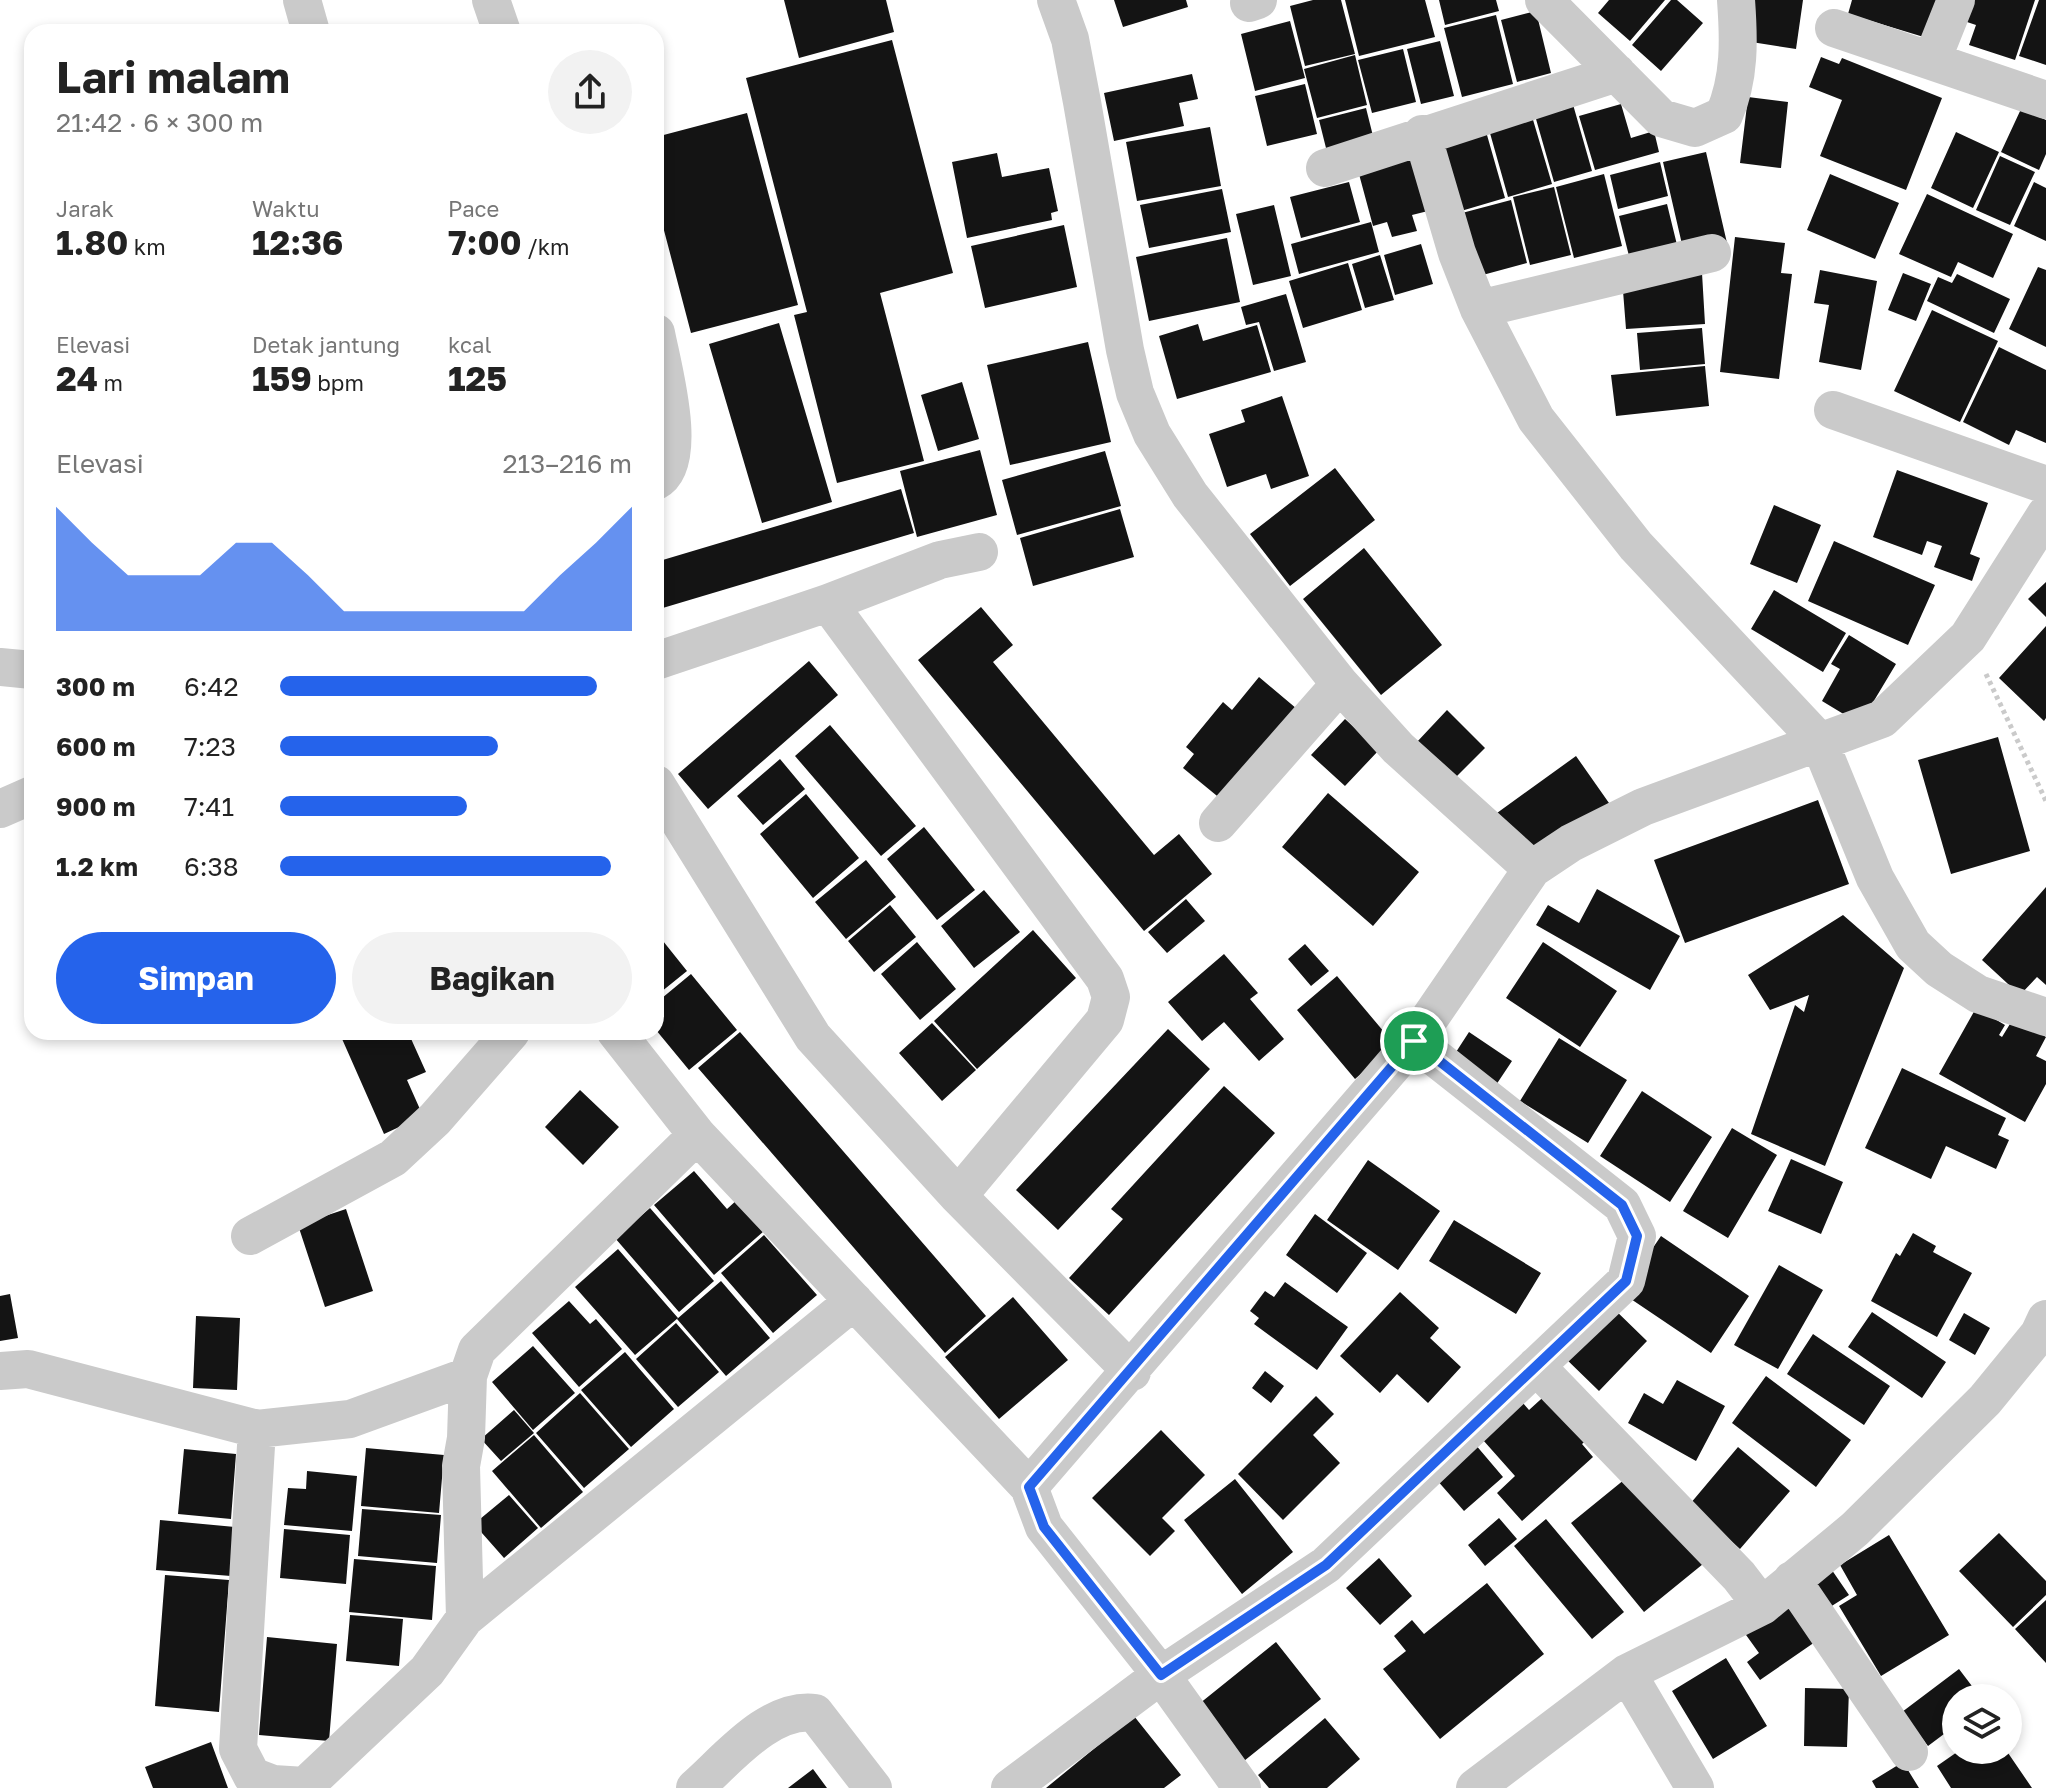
<!DOCTYPE html>
<html lang="id">
<meta charset="utf-8">
<style>
body{margin:0;font-family:"Golos Text",sans-serif;background:#f2f2f2;color:#222;height:100vh;display:flex;flex-direction:column;font-size:30px;white-space:nowrap}
*{box-sizing:border-box;margin:0}
p{font-size:26px;color:#767676}
.icon{flex:none;width:44px;height:44px;fill:none;stroke:currentColor;stroke-width:2;stroke-linecap:round;stroke-linejoin:round}
.map{position:relative;flex:1;overflow:hidden}
.side{position:absolute;left:24px;top:24px;width:640px;height:1016px;display:flex;flex-direction:column;background:#fff;border-radius:24px;box-shadow:0 4px 12px #0003}
.side>*{flex:none}
.fabs{position:absolute;left:1942px;top:1684px;display:grid;gap:16px}
.fabs a{display:grid;place-items:center;width:80px;height:80px;border-radius:50%;background:#fff;box-shadow:0 4px 12px #0003;font-size:40px}
.pin{position:absolute;display:grid;place-items:center;width:68px;height:68px;color:#fff;margin:-34px;border:4px solid #fff;border-radius:50%;box-shadow:0 2px 8px #0007}
.round{display:grid;place-items:center;flex:none;width:84px;height:84px;border-radius:42px;background:#f2f2f2}
.overview{display:flex;align-items:center;justify-content:space-between;height:136px;padding:0 32px}
h1{font-size:44px;font-weight:700;line-height:60px}
.stats{display:grid;grid-template-columns:repeat(3,1fr);gap:12px;height:136px;padding:8px 32px}
.stats div{display:grid;align-content:center}
.stats b{font-size:34px;font-weight:700}
.stats small{font-size:22px;font-weight:400}
.stats p{font-size:22px}
.chart{height:224px;padding:16px 32px}
.chart p{display:flex;justify-content:space-between}
.chart svg{width:100%;height:144px;margin-top:8px;fill:#2563eb;opacity:.7}
.action{display:flex;gap:16px;margin-top:auto;padding:16px 32px}
.action a{flex:1;height:92px;border-radius:48px;background:#2563eb;color:#fff;font-size:32px;font-weight:700;line-height:92px;text-align:center}
.action a+a{background:#f2f2f2;color:#222}
ul{padding:0 32px;list-style:none;font-size:26px}
li{display:grid;grid-template-columns:128px 96px 1fr;align-items:center;height:60px}
li i{height:20px;border-radius:10px;background:#2563eb}
.map>svg:first-child{display:block}
</style>
<div class="map">
<svg width="2046" height="1788" viewBox="0 0 2046 1788">
<rect width="100%" height="100%" fill="#fff"/>
<path fill="#141414" d="M784,0H886L894,32L799,58Z
M1114,0H1186L1188,7L1123,27Z
M1313,0H1341L1355,54L1305,66L1290,6Z
M1345,0H1425L1435,37L1359,56Z
M1439,0H1496L1499,11L1445,25Z
M1609,0H1665L1630,41L1598,13Z
M1671,0H1677L1703,23L1661,71L1632,45Z
M1751,0H1803L1796,49L1745,41Z
M1852,0H1939L1927,38L1848,14Z
M1968,0H2035L2015,60L1969,45L1976,25L1961,20Z
M2039,0H2046V65L2019,56Z
M1536,11L1551,73L1517,82L1501,20Z
M1496,15L1513,84L1462,97L1444,28Z
M1290,21L1305,78L1255,91L1241,34Z
M892,40L953,273L880,293L924,461L837,483L794,315L807,312L746,78Z
M1440,41L1454,96L1421,104L1407,49Z
M1403,49L1416,102L1372,113L1358,60Z
M1355,55L1367,105L1317,118L1304,69Z
M1821,57L1839,64L1842,58L1942,98L1906,190L1820,156L1842,100L1809,87Z
M1192,74L1198,99L1179,103L1184,126L1114,141L1104,93Z
M1305,84L1317,134L1267,146L1255,96Z
M1748,97L1788,102L1781,168L1740,163Z
M1572,101L1592,171L1554,182L1534,112Z
M1621,104L1631,138L1654,131L1659,152L1595,170L1579,116Z
M1366,108L1375,144L1328,156L1319,120Z
M2021,109L2046,120V154L2039,170L2001,152Z
M747,113L798,305L691,333L656,200V137Z
M1531,113L1552,184L1508,197L1488,126Z
M1210,127L1221,186L1137,201L1126,142Z
M1485,128L1505,198L1461,211L1441,140Z
M1956,132L1999,152L1973,208L1931,188Z
M1410,148L1428,211L1412,215L1417,231L1392,237L1387,222L1373,226L1356,163Z
M1706,152L1727,243L1684,253L1663,162Z
M997,153L1002,177L1049,168L1058,211L1051,213L1052,220L967,238L952,162Z
M2000,156L2035,172L2010,225L1976,210Z
M1660,162L1668,196L1618,209L1610,175Z
M1604,174L1622,246L1574,258L1556,187Z
M1830,174L1899,203L1875,259L1807,230Z
M1349,182L1360,222L1301,238L1290,197Z
M2034,182L2046,188V241L2014,226Z
M1554,187L1571,255L1530,265L1513,197Z
M1222,189L1231,232L1149,248L1140,205Z
M1927,194L2013,234L1993,278L1958,262L1951,277L1899,254Z
M1511,200L1527,263L1479,276L1462,213Z
M1667,204L1679,253L1631,264L1619,216Z
M1274,205L1291,276L1253,285L1236,214Z
M1371,222L1379,252L1299,274L1291,244Z
M1064,225L1077,287L985,308L971,246Z
M1735,237L1785,243L1781,273L1792,274L1779,379L1720,372Z
M1227,238L1240,302L1149,321L1136,257Z
M1421,244L1433,284L1395,295L1384,255Z
M1380,255L1394,300L1365,308L1352,264Z
M1348,263L1362,310L1303,328L1289,281Z
M2038,267L2046,270V347L2009,329Z
M1820,270L1877,281L1861,370L1819,362L1829,305L1814,303Z
M1702,273L1705,324L1626,329L1622,278Z
M1903,273L1931,284L1916,321L1888,310Z
M1957,274L2010,299L1994,333L1927,301L1938,277L1952,283Z
M1286,294L1306,362L1274,371L1259,322L1246,325L1241,307Z
M1932,310L1998,341L1960,422L1894,391Z
M779,323L832,502L762,523L709,344Z
M1198,324L1203,341L1257,325L1271,372L1177,399L1159,336Z
M1702,328L1705,364L1640,370L1637,333Z
M1088,342L1111,442L1010,465L987,365Z
M1999,347L2046,370V443L2016,430L2009,445L1963,422Z
M1705,366L1709,406L1616,416L1611,375Z
M962,382L979,439L938,451L921,395Z
M1282,396L1309,476L1271,489L1266,474L1227,487L1209,434L1245,422L1241,410Z
M980,450L997,515L917,537L900,471Z
M1105,451L1121,506L1017,535L1002,480Z
M1335,468L1375,520L1290,586L1250,534Z
M1897,470L1988,503L1970,554L1980,558L1972,581L1934,567L1942,546L1927,541L1922,555L1873,537Z
M901,489L914,533L656,610V562Z
M1774,505L1821,525L1797,583L1750,564Z
M1120,509L1134,557L1033,586L1020,538Z
M1834,541L1935,585L1908,645L1808,601Z
M1364,548L1442,645L1381,695L1303,599Z
M2046,582V617L2028,599Z
M1774,590L1846,633L1823,672L1751,629Z
M981,607L1013,645L993,662L1154,855L1179,834L1212,874L1144,931L918,660Z
M2046,626V718L2044,721L1999,678Z
M1849,635L1896,664L1860,724L1822,701L1840,669L1831,664Z
M809,661L838,695L708,809L678,774Z
M1259,677L1297,709L1222,800L1183,768L1194,754L1186,747L1223,702L1232,710Z
M1447,710L1485,748L1453,780L1416,743Z
M1345,719L1379,750L1345,786L1311,755Z
M830,725L916,826L881,856L795,756Z
M1998,737L2030,851L1951,874L1918,760Z
M1576,756L1609,803L1529,859L1497,813Z
M780,759L805,789L763,825L737,796Z
M1328,793L1419,872L1373,926L1282,847Z
M806,794L859,858L813,898L760,834Z
M1818,800L1849,884L1685,943L1654,860Z
M924,827L975,890L937,920L887,859Z
M866,860L896,897L846,939L815,902Z
M2046,887V985L2037,977L2020,995L1982,960Z
M1597,889L1680,936L1650,990L1536,925L1548,905L1579,923Z
M984,890L1020,932L974,968L941,926Z
M1186,899L1205,921L1167,953L1148,932Z
M890,905L916,937L874,972L848,941Z
M1843,915L1904,968L1825,1166L1751,1134L1795,1005L1804,1012L1809,995L1770,1010L1748,975Z
M1033,930L1076,978L977,1069L934,1021Z
M663,941L687,971L656,996V947Z
M917,942L956,989L920,1020L881,974Z
M1543,942L1617,991L1580,1047L1506,998Z
M1305,944L1329,971L1311,986L1288,959Z
M1224,954L1258,993L1250,999L1284,1039L1259,1061L1224,1022L1202,1041L1168,1002Z
M691,974L737,1030L689,1070L656,1030V1003Z
M1337,976L1395,1045L1355,1079L1297,1010Z
M1976,1008L2005,1025L1999,1035L2002,1037L2013,1019L2046,1037L2036,1056L2046,1061V1084L2025,1122L1939,1074Z
M932,1023L976,1070L942,1101L899,1053Z
M1168,1029L1210,1069L1058,1230L1016,1190Z
M339,1032H408L426,1072L407,1080L423,1116L384,1134Z
M740,1032L986,1316L945,1353L698,1068Z
M1469,1032L1512,1061L1490,1094L1447,1066Z
M1559,1038L1627,1080L1588,1143L1520,1101Z
M1902,1068L2006,1118L1998,1135L2009,1140L1996,1169L1946,1146L1931,1179L1865,1148Z
M1224,1086L1275,1133L1109,1315L1069,1278L1123,1219L1111,1209Z
M580,1090L619,1127L583,1165L545,1127Z
M1642,1091L1712,1137L1670,1202L1600,1156Z
M1732,1128L1777,1155L1728,1238L1683,1211Z
M1791,1159L1843,1182L1821,1234L1768,1211Z
M1368,1160L1440,1211L1398,1270L1327,1220Z
M694,1171L727,1209L738,1199L765,1230L714,1275L654,1205Z
M650,1208L714,1281L679,1312L615,1238Z
M346,1209L373,1291L325,1307L298,1225Z
M1315,1214L1367,1253L1337,1293L1286,1255Z
M1454,1220L1541,1273L1516,1314L1429,1261Z
M1913,1233L1936,1246L1933,1252L1972,1273L1937,1337L1871,1301L1896,1253L1900,1256Z
M764,1235L817,1295L773,1333L721,1273Z
M1661,1236L1749,1296L1711,1353L1622,1293Z
M618,1249L678,1318L635,1355L575,1287Z
M1779,1265L1823,1290L1778,1369L1734,1345Z
M721,1281L770,1338L726,1376L677,1319Z
M1285,1282L1348,1327L1317,1370L1254,1324L1259,1318L1250,1311L1265,1291L1274,1297Z
M1400,1292L1439,1328L1430,1338L1461,1367L1428,1403L1397,1374L1380,1393L1340,1356Z
M10,1294L18,1338L0,1341V1296Z
M1013,1297L1068,1360L999,1419L945,1357Z
M569,1301L590,1324L596,1319L622,1349L579,1387L532,1333Z
M1610,1305L1647,1341L1599,1391L1562,1355Z
M1872,1312L1946,1362L1922,1398L1848,1347Z
M1964,1313L1990,1328L1975,1355L1949,1340Z
M196,1316L240,1318L237,1390L193,1388Z
M676,1323L719,1372L678,1407L636,1359Z
M1813,1334L1890,1386L1864,1425L1787,1374Z
M533,1346L575,1393L533,1430L492,1382Z
M625,1352L674,1409L631,1447L581,1390Z
M1265,1371L1284,1386L1271,1403L1252,1388Z
M1766,1376L1851,1440L1816,1487L1732,1423Z
M1677,1380L1725,1406L1696,1461L1628,1423L1644,1393L1663,1404Z
M1550,1391L1591,1436L1582,1444L1593,1457L1522,1521L1497,1493L1515,1476L1475,1431L1515,1394L1529,1410Z
M580,1393L629,1449L584,1488L536,1433Z
M1316,1396L1334,1414L1313,1435L1340,1463L1283,1520L1238,1474Z
M514,1410L534,1433L501,1461L481,1439Z
M1161,1430L1205,1475L1162,1518L1175,1531L1150,1556L1092,1498Z
M534,1435L583,1492L541,1528L492,1471Z
M1469,1437L1503,1477L1464,1511L1429,1471Z
M1738,1447L1790,1491L1740,1549L1690,1504Z
M366,1448L444,1455L439,1513L361,1506Z
M184,1449L236,1454L231,1519L178,1514Z
M307,1471L357,1476L352,1531L284,1525L288,1488L306,1489Z
M1630,1475L1703,1564L1644,1612L1571,1523Z
M1235,1479L1293,1552L1242,1594L1184,1520Z
M509,1495L538,1528L504,1558L474,1524Z
M362,1509L441,1515L437,1563L358,1556Z
M1499,1518L1517,1539L1485,1566L1468,1545Z
M1546,1519L1624,1612L1592,1639L1514,1546Z
M160,1520L235,1527L231,1576L156,1570Z
M284,1529L350,1535L346,1584L280,1578Z
M1999,1533L2046,1581V1595L2013,1627L1959,1571Z
M1889,1535L1949,1635L1881,1676L1839,1606L1857,1595L1840,1565Z
M1379,1558L1412,1596L1380,1625L1346,1588Z
M354,1559L436,1566L432,1620L349,1612Z
M1825,1560L1849,1595L1827,1609L1804,1574Z
M165,1575L229,1580L219,1712L155,1706Z
M1487,1583L1544,1654L1440,1739L1383,1669L1406,1651L1394,1636L1412,1620L1424,1634Z
M1784,1598L1815,1642L1760,1680L1747,1662L1759,1653L1741,1628Z
M2046,1600V1663L2015,1629Z
M350,1615L403,1619L399,1666L346,1661Z
M267,1637L337,1644L329,1741L259,1735Z
M1276,1642L1321,1699L1244,1761L1199,1704Z
M1726,1658L1767,1726L1713,1759L1672,1691Z
M1959,1669L1981,1698H1956V1725L1928,1746L1902,1712Z
M1805,1688L1849,1689L1847,1747L1804,1746Z
M1134,1716L1181,1775L1164,1788H1046Z
M1325,1718L1360,1759L1327,1788H1269L1258,1775Z
M211,1742L228,1788H153L145,1767Z
M1960,1750H2006L2032,1788H1951L1937,1766Z
M1903,1762L1919,1788H1876L1872,1781Z
M813,1769L827,1788H788Z"/>
<g fill="none" stroke-linecap="round" stroke-linejoin="round">
<path stroke="#cacaca" stroke-width="5" stroke-dasharray="4 4" stroke-linecap="butt" d="M1986,674L2046,801"/>
<path stroke="#cacaca" stroke-width="38" d="M302,0L311,32
M491,0L502,32
M1056,0L1070,39L1082,102L1125,350L1135,393L1152,434L1190,495L1340,684L1398,748L1532,869
M1544,0L1661,118L1695,128L1724,115C1740,78 1739,40 1736,0
M1249,3L1258,0
M1834,28L2046,100
M1932,60L1956,0
M1422,134L1457,253L1479,309L1536,419L1636,546L1819,741L1875,878L1913,945L1939,969L1978,994L2046,1017
M1325,168L1617,73
M1479,309L1712,253
M656,333C662,365 690,463 656,481
M1833,410L2046,485
M828,603L1105,979L1111,997L1105,1020L958,1196
M656,661L828,603L940,560L979,552
M0,667L32,670
M656,784L813,1037L958,1196L1132,1372
M0,809L32,795
M1218,823L1340,684
M616,1032L697,1135L1029,1487
M250,1236L393,1158L435,1119L511,1032
M1536,1366L1739,1576L1762,1606
M0,1371L28,1369L257,1429L350,1419L468,1376
M257,1429L238,1749L252,1776L273,1784L305,1786L427,1671L465,1618L461,1466L466,1438L468,1376L477,1350L697,1135
M1792,1580L1909,1752
M465,1618L854,1301
M1627,1673L1695,1788
M695,1788C727,1760 769,1707 815,1713L873,1788
M1010,1788L1161,1675L1326,1565L1626,1281L1637,1236L1622,1205L1414,1041
M1242,1788L1161,1675L1044,1527L1029,1487L1414,1041L1532,869L1571,843L1643,807L1882,719L1968,637L2046,514
M1475,1788L1627,1673L1762,1606L1855,1529L1985,1400L2039,1334L2046,1319"/>
</g>
<g fill="none" stroke-linecap="round" stroke-linejoin="round">
<g stroke="#fff" stroke-width="16">
<path id="route" d="M1414,1041L1622,1205L1637,1236L1626,1281L1326,1565L1161,1675L1044,1527L1029,1487Z"/>
</g>
<use href="#route" stroke="#2563eb" stroke-width="10"/>
</g>
</svg>
<div class="fabs">
<a><svg class="icon" aria-label="layers" viewBox="0 0 24 24"><path d="M12 4l9 5-9 5-9-5zM3 14l9 5 9-5"/></svg></a>
</div>
<div class="pin" style="left:1414px;top:1041px;background:#1e9e55"><svg class="icon" aria-label="arrive" viewBox="0 0 24 24"><path d="M6 21V4h12l-3 4 3 4H6"/></svg></div>
<section class="side">
<div class="overview"><div><h1>Lari malam</h1><p>21:42 · 6 × 300 m</p></div><a class="round"><svg class="icon" aria-label="share" viewBox="0 0 24 24"><path d="M12 15V3M7 8l5-5 5 5M5 13v7h14v-7"/></svg></a></div>
<div class="stats">
<div><p>Jarak</p><b>1.80<small> km</small></b></div>
<div><p>Waktu</p><b>12:36</b></div>
<div><p>Pace</p><b>7:00<small> /km</small></b></div>
</div>
<div class="stats">
<div><p>Elevasi</p><b>24<small> m</small></b></div>
<div><p>Detak jantung</p><b>159<small> bpm</small></b></div>
<div><p>kcal</p><b>125</b></div>
</div>
<div class="chart"><p><span>Elevasi</span>213–216 m</p>
<svg viewBox="0 0 160 44" preserveAspectRatio="none"><path d="M0 44V6L10 17L20 27L30 27L40 27L50 17L60 17L70 27L80 38L90 38L100 38L110 38L120 38L130 38L140 27L150 17L160 6V44z"/></svg>
</div>
<ul>
<li><b>300 m</b>6:42<i style="width:90%"></i></li>
<li><b>600 m</b>7:23<i style="width:62%"></i></li>
<li><b>900 m</b>7:41<i style="width:53%"></i></li>
<li><b>1.2 km</b>6:38<i style="width:94%"></i></li>
</ul>
<div class="action"><a>Simpan</a><a>Bagikan</a></div>
</section>
</div>
